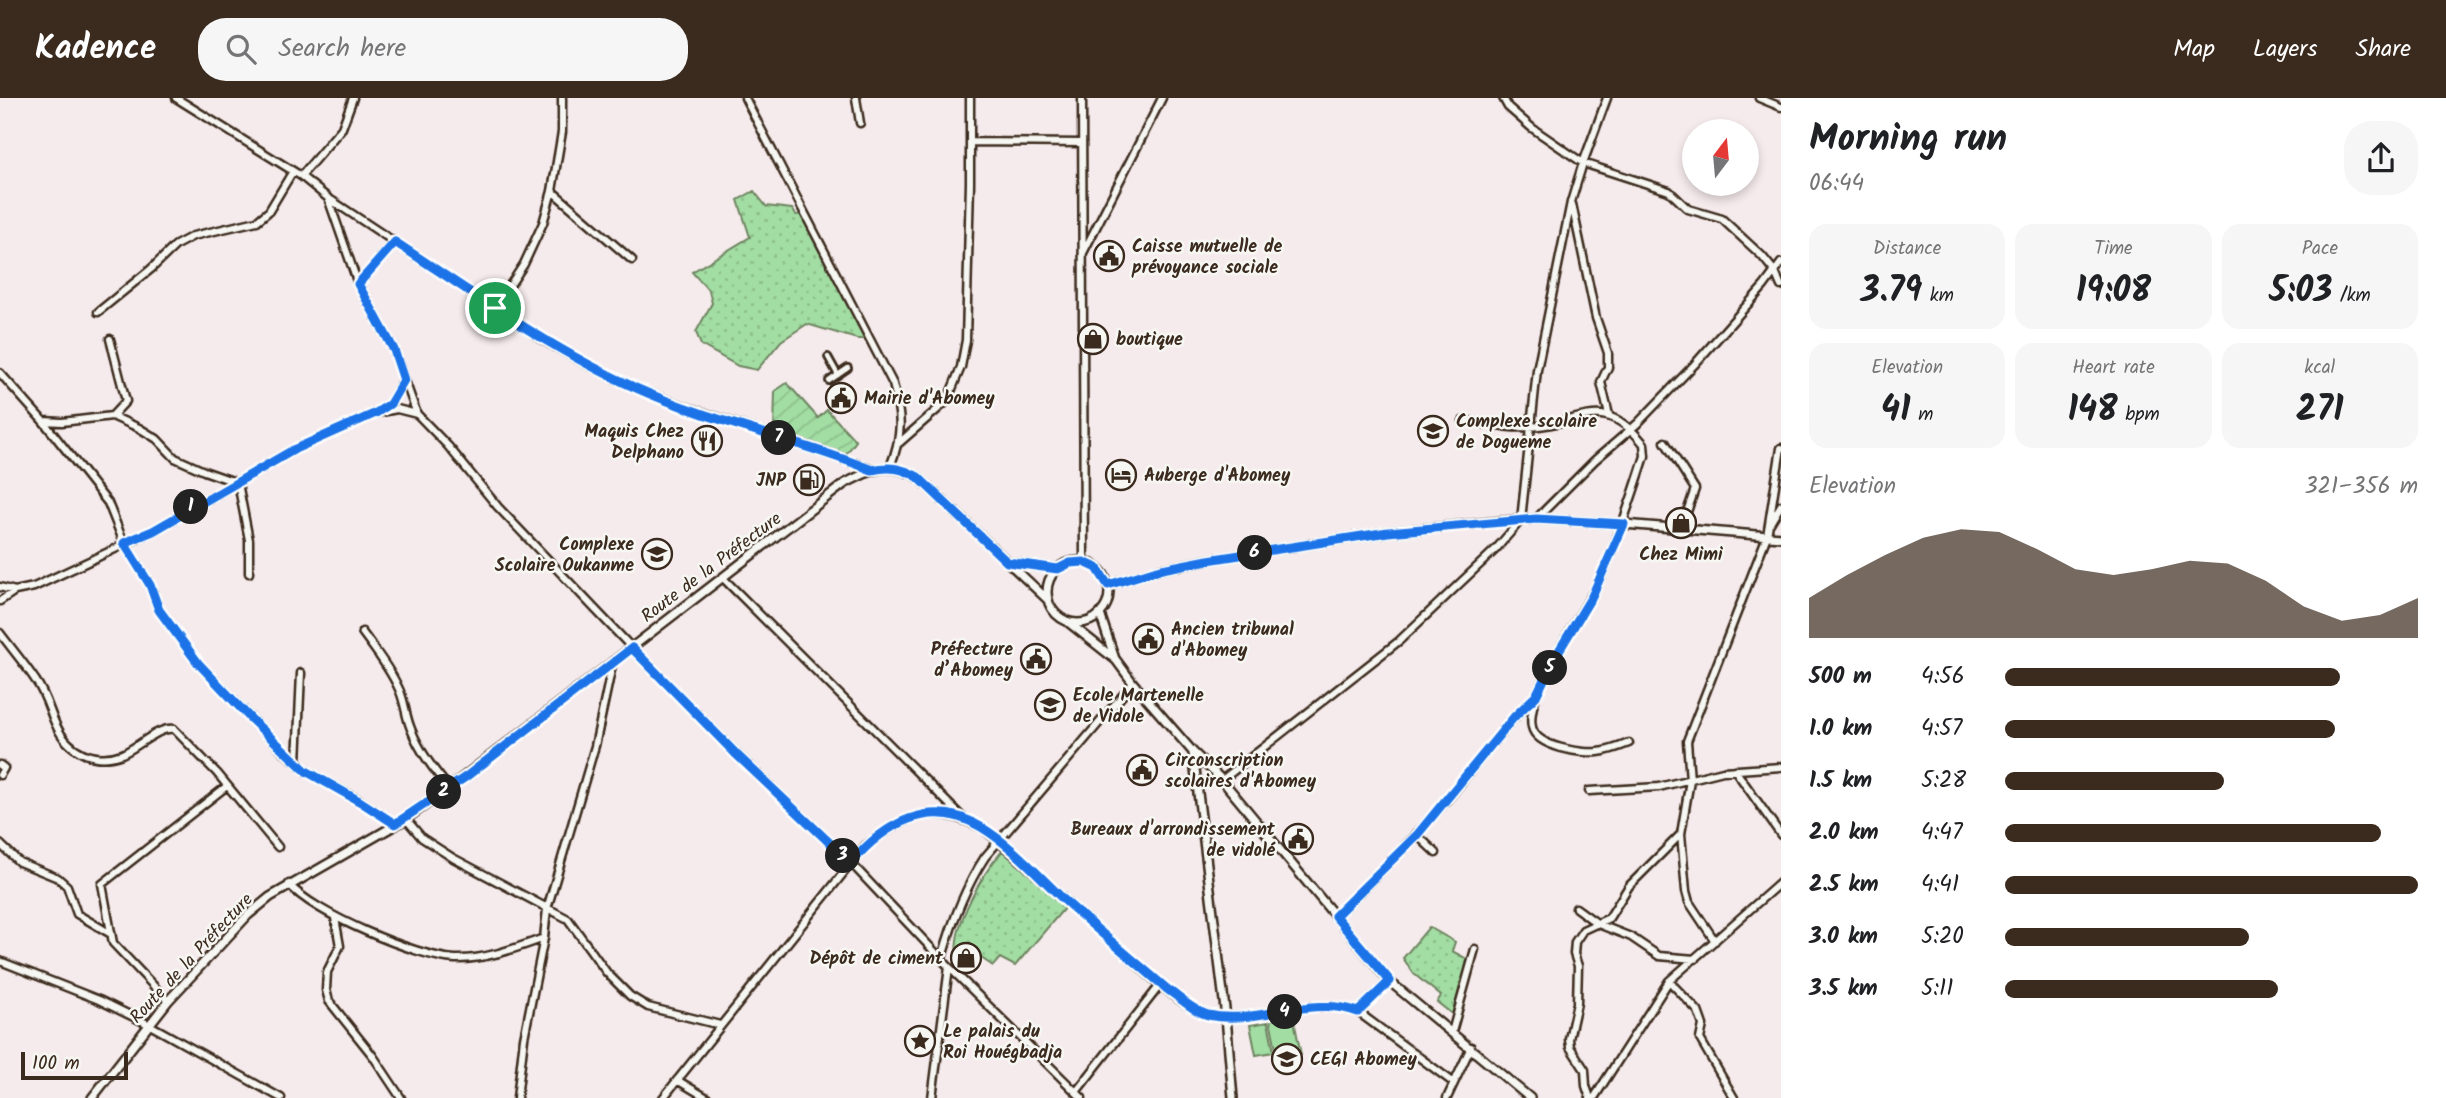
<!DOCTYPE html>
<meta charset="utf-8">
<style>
body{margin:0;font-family:Kalam,sans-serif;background:#f6f6f6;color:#202124;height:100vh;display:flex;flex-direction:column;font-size:26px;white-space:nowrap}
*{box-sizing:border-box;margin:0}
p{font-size:23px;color:#757577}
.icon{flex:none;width:38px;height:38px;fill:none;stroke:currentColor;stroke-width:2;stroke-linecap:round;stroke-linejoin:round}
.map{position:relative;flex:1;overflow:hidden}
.sheet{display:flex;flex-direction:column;background:#fff;width:665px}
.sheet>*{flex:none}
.needle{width:46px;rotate:16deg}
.controls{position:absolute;left:1682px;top:21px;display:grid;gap:14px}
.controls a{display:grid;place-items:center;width:77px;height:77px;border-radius:50%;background:#fff;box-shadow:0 4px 10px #0003;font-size:35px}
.scale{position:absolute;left:21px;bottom:18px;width:107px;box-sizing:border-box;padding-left:7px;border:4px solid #3b2a1e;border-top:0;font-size:19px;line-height:24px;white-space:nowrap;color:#3b2a1e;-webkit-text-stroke:5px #f6f6f2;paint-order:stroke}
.pin{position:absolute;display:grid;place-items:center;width:60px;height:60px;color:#fff;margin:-30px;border:4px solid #fff;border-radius:50%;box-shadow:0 2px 7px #0007}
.km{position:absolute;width:35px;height:35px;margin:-18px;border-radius:50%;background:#222;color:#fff;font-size:19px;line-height:35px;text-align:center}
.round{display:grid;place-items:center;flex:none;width:74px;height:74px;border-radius:28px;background:#f6f6f6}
.head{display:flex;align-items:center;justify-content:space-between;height:119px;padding:0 28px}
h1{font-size:38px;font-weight:600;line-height:52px}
.figures{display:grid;grid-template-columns:repeat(3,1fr);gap:10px;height:119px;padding:7px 28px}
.figures div{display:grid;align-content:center;border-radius:18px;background:#f6f6f6;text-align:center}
.figures b{font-size:35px;font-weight:600}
.figures small{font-size:19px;font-weight:400}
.figures p{font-size:19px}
.chart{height:196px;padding:14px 28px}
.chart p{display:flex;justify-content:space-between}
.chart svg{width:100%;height:126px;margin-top:7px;fill:#3b2a1e;opacity:.7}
ul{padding:0 28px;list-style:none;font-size:23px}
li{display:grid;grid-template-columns:112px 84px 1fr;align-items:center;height:52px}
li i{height:18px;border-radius:9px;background:#3b2a1e}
header{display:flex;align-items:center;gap:42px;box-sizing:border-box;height:98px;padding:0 35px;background:#3b2a1e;color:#fff}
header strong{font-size:33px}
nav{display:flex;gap:38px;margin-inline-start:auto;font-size:24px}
.search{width:490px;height:63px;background:#f6f6f6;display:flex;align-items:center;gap:18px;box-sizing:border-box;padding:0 24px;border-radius:28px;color:#757577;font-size:26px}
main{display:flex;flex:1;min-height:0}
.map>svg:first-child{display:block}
</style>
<header>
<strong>Kadence</strong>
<div class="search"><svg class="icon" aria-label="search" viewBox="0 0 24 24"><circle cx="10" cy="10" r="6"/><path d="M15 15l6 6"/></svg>Search here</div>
<nav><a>Map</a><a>Layers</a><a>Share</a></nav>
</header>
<main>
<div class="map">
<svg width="1781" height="1000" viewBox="0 0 1781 1000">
<defs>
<pattern id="grass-dots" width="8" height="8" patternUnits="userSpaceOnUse" patternTransform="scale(1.75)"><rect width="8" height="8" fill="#a2dda3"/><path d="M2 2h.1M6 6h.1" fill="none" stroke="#8cbe8c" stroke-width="1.8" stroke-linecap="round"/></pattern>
<pattern id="garden-furrows" width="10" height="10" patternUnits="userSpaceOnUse" patternTransform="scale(1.75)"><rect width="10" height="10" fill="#a2dda3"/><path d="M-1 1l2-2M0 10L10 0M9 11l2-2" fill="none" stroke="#8cbe8c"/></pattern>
</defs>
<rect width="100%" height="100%" fill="#f6ebec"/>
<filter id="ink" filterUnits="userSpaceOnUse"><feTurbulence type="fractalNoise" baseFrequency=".0143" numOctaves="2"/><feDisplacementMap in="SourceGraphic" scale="14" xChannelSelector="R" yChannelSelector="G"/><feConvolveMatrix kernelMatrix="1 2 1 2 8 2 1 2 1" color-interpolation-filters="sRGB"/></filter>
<g filter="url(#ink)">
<path fill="url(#grass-dots)" stroke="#6e8460" stroke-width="2" d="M754,93L766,108L792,111L796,117L803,116L866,239L864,241H857L807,226L781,243L757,272L738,268L701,247L696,234L712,205L709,193L692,174L750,139L738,102Z
M1003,752L1066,808L1015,868L1000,860L993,868L965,849L957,857C952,827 983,775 1003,752Z
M1429,829L1455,844L1452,853L1469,862L1452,916L1437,904L1441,898L1414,876L1403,860Z"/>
<path fill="url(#garden-furrows)" stroke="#6e8460" stroke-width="2" d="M787,285L818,320L827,312L856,343L846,356L774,332L775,293Z"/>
<path fill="#a2dda3" stroke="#6e8460" stroke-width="2" d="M1293,917L1301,957L1278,961L1270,922Z
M1268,924L1274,954L1256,957L1250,927Z"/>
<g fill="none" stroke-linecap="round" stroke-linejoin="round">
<g stroke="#3b2a1e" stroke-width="10">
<path id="pedestrian" d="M828,259L838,277
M829,283L848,270"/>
</g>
<g stroke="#3b2a1e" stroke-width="11">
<path id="minor" d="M176,0L301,78L328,100L543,242L586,266L638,291L675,305L872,371
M745,0L893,286C902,319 903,336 890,369
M856,0L860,25
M1082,0L1084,464
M1503,0L1508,9L1532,30L1583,65L1669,93L1688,111L1722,121L1762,158L1775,174L1781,188
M1759,0L1781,9
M970,44L1082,45
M301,78L342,30L353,0
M552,93L632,162
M328,100L358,186L394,252L417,316L448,348L498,409L632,550L738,657L851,765L949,869L1082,1000
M1572,106L1596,220L1608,255V269L1601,284L1609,317
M1083,155L1162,0
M358,186L395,144
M495,210L524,166L543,125L552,93L562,34V0
M98,214L151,171L176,147L193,138L257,123L269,113L293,73
M110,241L126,303L112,318
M0,275L43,323L108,405L124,445L150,487L159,512L198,565L283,653L306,673L361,703L395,726
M378,314L390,306L403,282
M43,323L62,324L112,318L139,330L157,341L175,360L204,373L238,385L249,442V475
M1463,323C1484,325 1508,331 1529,329C1581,327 1602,294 1644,346L1645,358C1632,399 1619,439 1601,479C1585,514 1524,594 1532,629C1536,649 1582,656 1598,654C1609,653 1619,649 1629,645
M1665,344L1695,391L1681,431
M899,345L947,303L961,269L966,242L970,85V0
M1536,421L1595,362L1637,326L1694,267L1764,188L1781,165
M1769,427L1781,407
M723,480L964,721
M0,489L15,493
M0,503L15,493L34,489L153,433L295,351L376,315L397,311L417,316
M362,534C375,552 389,569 398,589C405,602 405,617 411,631C420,654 434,672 449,690
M0,535C12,551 25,566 36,583C46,597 49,612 56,627C68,654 95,666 122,656C137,650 159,628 174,631L217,675L278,749
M297,664L301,575
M0,667L4,670L0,677
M1735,672L1781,737
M1222,682L1399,543L1496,451L1521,422L1537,272L1571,104L1583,65L1607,0
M1589,693L1659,689L1723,673L1781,669
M406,721L422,740L453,760L568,821L607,875L630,898L648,909L720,927
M1417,737L1436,755
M0,746L19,764L58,780L67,788L77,816L111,836
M289,786C312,815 418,859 455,861C485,862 516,850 544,840
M1576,810L1598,826L1631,839L1659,858L1695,861
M1335,818C1375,781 1412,742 1448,701C1477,666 1503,629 1536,598
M335,820L340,848L327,874L326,892L329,903L373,958L401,1000
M1715,843L1689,804L1686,793L1681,736L1690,682L1687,643L1767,438L1781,350
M942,860C952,824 964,791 985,759L1133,585
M0,863L99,902L148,926L281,1000
M1669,883L1698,913L1703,927L1700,941L1734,1000
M168,903L113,845L102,786L227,688
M1358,914L1389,883
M1452,934L1475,851
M677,982L707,1000
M1076,994L1161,886
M517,1000L524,940L544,840L547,811L595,648L613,563
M663,1000L865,748C908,717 932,704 982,730C1028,767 1071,808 1115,847C1137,866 1182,911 1209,917C1256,927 1314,896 1358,914L1454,985
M932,1000L949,869
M1447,1000L1471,949
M1590,1000L1586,988L1585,972L1570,949L1569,941L1577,905L1578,868L1574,856L1575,844L1583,832L1609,820L1629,788L1681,736
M1594,1000L1669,883L1781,784"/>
</g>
<g stroke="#3b2a1e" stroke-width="12">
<path id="tertiary" d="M1047 494a31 31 0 1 1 62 0a31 31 0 1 1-62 0Z
M1008,464L1058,471
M1108,487L1157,472L1208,462L1388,434L1504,423L1536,421L1624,426L1781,439
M1100,516L1115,561
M1068,524L1116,562L1133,585L1193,654L1222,682L1389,883L1530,1000
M1193,655L1226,919L1233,1000
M92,1000L168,903L248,817L270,799L406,721L449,690L844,386C873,371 887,363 918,379L1048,502"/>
</g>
<use href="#pedestrian" stroke="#f6f6f2" stroke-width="4.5"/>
<use href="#minor" stroke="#f6f6f2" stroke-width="6"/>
<use href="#tertiary" stroke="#f6f6f2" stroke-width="7"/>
</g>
</g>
<g fill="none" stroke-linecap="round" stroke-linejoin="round" filter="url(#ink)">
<g stroke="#fff" stroke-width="14">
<path id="route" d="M395,144C474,196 550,251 636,290C712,324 795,341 872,372C890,368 902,370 918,379L1007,464L1058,471L1070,465L1084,464L1097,470L1108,487L1157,472L1208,462L1388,434L1536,421L1624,426L1592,498L1554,561L1536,598L1514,619L1417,737L1335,818L1390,883L1358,914C1313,896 1255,928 1208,917C1193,913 1180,900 1167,891C1132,861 1096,831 1062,800C1037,776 1011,747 981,729C931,698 884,726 851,765L737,657L632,550L467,678L395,726L361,704L306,673L251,621L198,565L173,531L159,512L150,487L124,445L153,433L295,351L376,315L390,306L404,282L394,252L358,186Z"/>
</g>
<use href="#route" stroke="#1a73e8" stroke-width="9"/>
</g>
<defs>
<g id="civic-ring" transform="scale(1.575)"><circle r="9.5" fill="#f6f6f2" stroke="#3b2a1e" stroke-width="1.5"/><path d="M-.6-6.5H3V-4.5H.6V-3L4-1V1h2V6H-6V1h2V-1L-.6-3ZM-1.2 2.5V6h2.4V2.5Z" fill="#3b2a1e"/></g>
<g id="shop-ring" transform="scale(1.575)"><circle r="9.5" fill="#f6f6f2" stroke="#3b2a1e" stroke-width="1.5"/><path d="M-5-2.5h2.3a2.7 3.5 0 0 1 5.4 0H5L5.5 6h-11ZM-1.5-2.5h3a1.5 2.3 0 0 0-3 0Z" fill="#3b2a1e"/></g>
<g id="school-ring" transform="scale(1.575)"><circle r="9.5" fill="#f6f6f2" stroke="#3b2a1e" stroke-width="1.5"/><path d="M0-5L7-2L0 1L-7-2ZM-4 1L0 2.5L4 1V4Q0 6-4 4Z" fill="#3b2a1e"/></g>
<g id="restaurant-ring" transform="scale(1.575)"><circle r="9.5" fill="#f6f6f2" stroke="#3b2a1e" stroke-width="1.5"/><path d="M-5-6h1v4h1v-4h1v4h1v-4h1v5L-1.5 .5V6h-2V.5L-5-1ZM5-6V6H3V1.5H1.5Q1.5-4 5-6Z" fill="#3b2a1e"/></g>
<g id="hotel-ring" transform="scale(1.575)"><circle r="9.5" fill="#f6f6f2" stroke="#3b2a1e" stroke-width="1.5"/><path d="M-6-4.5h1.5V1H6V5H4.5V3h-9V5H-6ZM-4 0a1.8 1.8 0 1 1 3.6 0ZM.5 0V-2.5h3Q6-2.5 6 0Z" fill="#3b2a1e"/></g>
<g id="fuel-ring" transform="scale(1.575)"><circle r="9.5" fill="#f6f6f2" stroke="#3b2a1e" stroke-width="1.5"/><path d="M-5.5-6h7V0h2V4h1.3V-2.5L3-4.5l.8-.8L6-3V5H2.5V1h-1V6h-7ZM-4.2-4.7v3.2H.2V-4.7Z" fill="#3b2a1e"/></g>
<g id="sight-ring" transform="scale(1.575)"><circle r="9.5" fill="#f6f6f2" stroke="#3b2a1e" stroke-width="1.5"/><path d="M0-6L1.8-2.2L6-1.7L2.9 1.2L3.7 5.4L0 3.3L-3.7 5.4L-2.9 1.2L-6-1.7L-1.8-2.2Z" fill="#3b2a1e"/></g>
</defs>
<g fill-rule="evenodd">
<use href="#civic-ring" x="1109" y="158"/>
<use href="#shop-ring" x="1093" y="241"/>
<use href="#civic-ring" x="841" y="300"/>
<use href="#school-ring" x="1433" y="333"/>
<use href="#restaurant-ring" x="707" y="343"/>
<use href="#hotel-ring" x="1121" y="377"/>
<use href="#fuel-ring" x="809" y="382"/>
<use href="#shop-ring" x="1681" y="425"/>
<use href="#school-ring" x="657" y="456"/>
<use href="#civic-ring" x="1148" y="541"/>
<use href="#civic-ring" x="1036" y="561"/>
<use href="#school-ring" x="1050" y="607"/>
<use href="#civic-ring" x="1142" y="672"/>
<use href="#civic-ring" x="1298" y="741"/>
<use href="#shop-ring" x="966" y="860"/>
<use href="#sight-ring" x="920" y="943"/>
<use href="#school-ring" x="1287" y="961"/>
</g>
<g text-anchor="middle" stroke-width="5" stroke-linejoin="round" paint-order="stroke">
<g font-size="18" font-weight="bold" fill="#3b2a1e" stroke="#f6f6f2" text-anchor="start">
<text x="1132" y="154">Caisse mutuelle de<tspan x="1132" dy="21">prévoyance sociale</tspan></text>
<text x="1116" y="247">boutique</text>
<text x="864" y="306">Mairie d'Abomey</text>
<text x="1456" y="329">Complexe scolaire<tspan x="1456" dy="21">de Dogueme</tspan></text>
<text x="684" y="339" text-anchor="end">Maquis Chez<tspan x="684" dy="21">Delphano</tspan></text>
<text x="1144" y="383">Auberge d'Abomey</text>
<text x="786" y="388" text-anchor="end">JNP</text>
<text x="634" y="452" text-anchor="end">Complexe<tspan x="634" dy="21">Scolaire Oukanme</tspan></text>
<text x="1681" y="462" text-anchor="middle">Chez Mimi</text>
<text x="1171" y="537">Ancien tribunal<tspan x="1171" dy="21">d'Abomey</tspan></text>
<text x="1013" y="557" text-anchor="end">Préfecture<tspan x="1013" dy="21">d’Abomey</tspan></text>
<text x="1073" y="603">Ecole Martenelle<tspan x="1073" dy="21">de Vidole</tspan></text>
<text x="1165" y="668">Circonscription<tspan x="1165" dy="21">scolaires d'Abomey</tspan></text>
<text x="1275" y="737" text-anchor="end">Bureaux d'arrondissement<tspan x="1275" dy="21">de vidolé</tspan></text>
<text x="943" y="866" text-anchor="end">Dépôt de ciment</text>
<text x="943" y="939">Le palais du<tspan x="943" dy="21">Roi Houégbadja</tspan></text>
<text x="1310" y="967">CEG1 Abomey</text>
</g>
<g font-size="18" fill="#3b2a1e" stroke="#f6f6f2">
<text transform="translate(711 469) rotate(-37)" y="6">Route de la Préfecture</text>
<text transform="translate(191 860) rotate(-47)" y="6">Route de la Préfecture</text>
</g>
</g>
</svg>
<div class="controls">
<a><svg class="needle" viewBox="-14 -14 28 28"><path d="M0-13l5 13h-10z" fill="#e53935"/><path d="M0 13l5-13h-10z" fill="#757577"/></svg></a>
</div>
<div class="scale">100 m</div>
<div class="pin" style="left:495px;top:210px;background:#1e9e55"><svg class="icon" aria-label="arrive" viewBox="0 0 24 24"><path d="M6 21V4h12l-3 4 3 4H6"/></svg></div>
<b class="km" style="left:191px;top:409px">1</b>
<b class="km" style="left:444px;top:694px">2</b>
<b class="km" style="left:843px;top:758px">3</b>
<b class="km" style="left:1285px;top:914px">4</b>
<b class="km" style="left:1550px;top:570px">5</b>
<b class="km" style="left:1255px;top:455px">6</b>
<b class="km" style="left:779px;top:340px">7</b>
</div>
<section class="sheet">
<div class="head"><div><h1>Morning run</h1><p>06:44</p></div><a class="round"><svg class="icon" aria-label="share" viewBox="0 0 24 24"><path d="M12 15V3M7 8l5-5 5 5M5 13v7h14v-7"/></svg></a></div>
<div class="figures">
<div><p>Distance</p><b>3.79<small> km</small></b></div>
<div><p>Time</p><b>19:08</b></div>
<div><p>Pace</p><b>5:03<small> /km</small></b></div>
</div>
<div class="figures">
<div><p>Elevation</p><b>41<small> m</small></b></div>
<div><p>Heart rate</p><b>148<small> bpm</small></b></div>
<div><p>kcal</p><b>271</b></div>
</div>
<div class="chart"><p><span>Elevation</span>321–356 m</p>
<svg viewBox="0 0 160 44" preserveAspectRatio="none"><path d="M0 44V30L10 22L20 15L30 9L40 6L50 7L60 13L70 20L80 22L90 20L100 17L110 18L120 24L130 33L140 38L150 36L160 30V44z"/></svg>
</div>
<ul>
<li><b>500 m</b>4:56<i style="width:81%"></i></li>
<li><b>1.0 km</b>4:57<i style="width:80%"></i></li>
<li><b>1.5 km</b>5:28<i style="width:53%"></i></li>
<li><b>2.0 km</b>4:47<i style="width:91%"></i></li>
<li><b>2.5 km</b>4:41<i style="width:100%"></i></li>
<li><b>3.0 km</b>5:20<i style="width:59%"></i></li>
<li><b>3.5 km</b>5:11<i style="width:66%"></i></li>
</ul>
</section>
</main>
